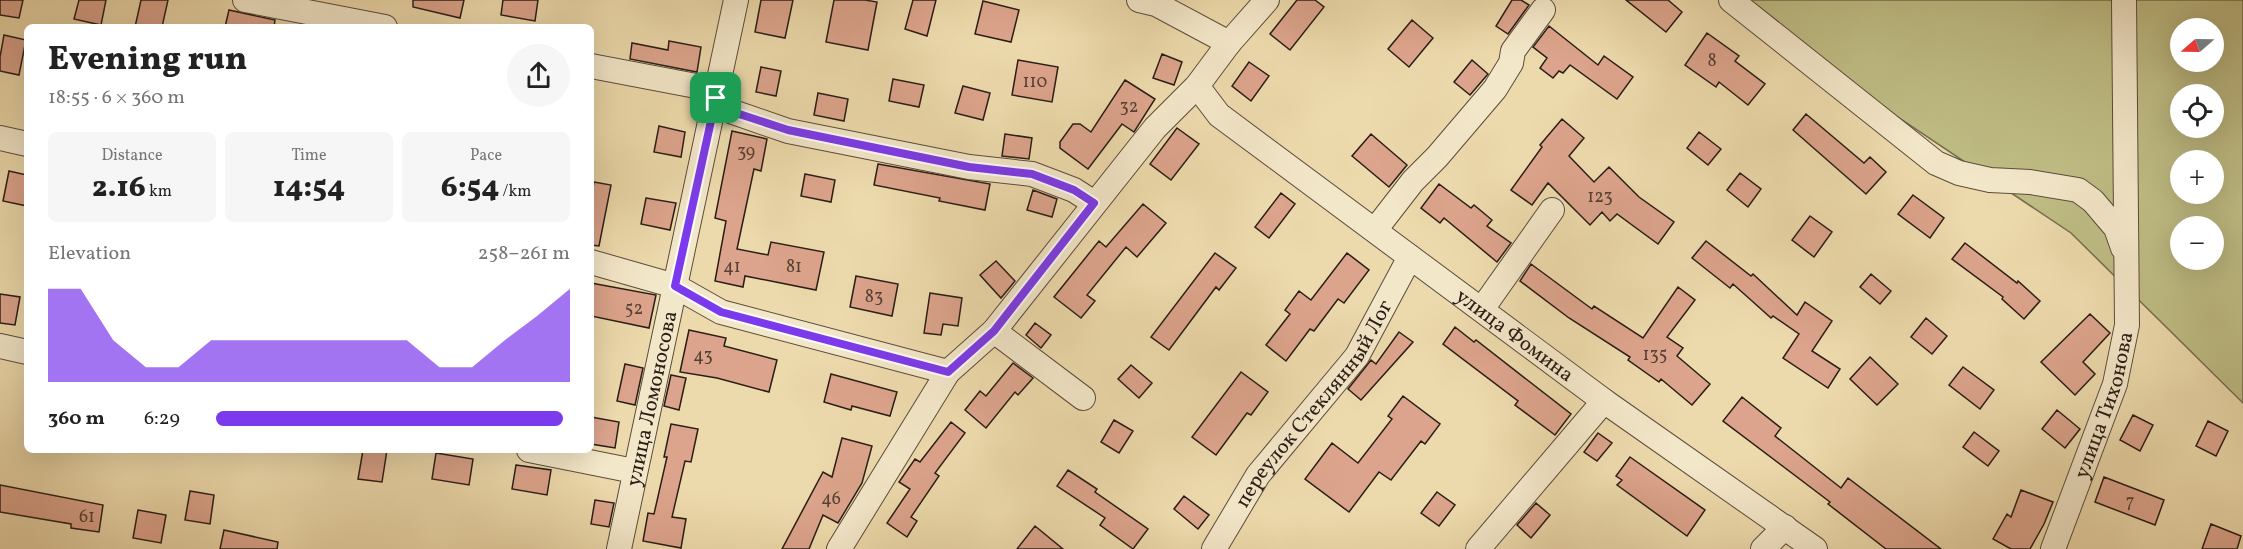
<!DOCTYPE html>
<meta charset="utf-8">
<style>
body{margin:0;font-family:Vollkorn,serif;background:#f6f6f6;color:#222;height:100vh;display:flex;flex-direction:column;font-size:22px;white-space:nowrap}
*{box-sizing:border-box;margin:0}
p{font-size:20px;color:#767676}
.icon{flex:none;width:33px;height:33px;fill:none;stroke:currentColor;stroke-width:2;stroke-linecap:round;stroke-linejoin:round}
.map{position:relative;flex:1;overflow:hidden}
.sheet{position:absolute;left:24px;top:24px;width:570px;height:429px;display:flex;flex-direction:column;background:#fff;border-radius:9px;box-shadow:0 6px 24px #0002}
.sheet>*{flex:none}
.needle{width:39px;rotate:250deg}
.controls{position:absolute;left:2170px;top:18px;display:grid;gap:12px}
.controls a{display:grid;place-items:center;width:54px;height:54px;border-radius:50%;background:#fff;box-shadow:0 6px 24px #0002;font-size:30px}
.pin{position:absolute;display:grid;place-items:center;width:51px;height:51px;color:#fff;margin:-26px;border-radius:12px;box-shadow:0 3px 9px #0006}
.round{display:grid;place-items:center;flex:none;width:63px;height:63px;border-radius:32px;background:#f6f6f6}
.summary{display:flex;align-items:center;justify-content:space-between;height:102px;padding:0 24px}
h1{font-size:33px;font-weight:800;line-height:45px}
.figures{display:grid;grid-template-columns:repeat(3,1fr);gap:9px;height:102px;padding:6px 24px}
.figures div{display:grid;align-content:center;border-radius:9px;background:#f6f6f6;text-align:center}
.figures b{font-size:30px;font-weight:800}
.figures small{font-size:16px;font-weight:400}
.figures p{font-size:16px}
.chart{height:168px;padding:12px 24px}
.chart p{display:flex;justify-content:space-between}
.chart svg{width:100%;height:108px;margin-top:6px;fill:#7c3aed;opacity:.7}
ul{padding:0 24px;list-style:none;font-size:20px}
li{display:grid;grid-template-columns:96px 72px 1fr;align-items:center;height:45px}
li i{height:15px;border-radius:8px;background:#7c3aed}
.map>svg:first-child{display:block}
</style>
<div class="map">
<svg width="2243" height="549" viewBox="0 0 2243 549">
<rect width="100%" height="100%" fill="#eddaac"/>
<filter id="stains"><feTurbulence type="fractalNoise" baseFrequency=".00333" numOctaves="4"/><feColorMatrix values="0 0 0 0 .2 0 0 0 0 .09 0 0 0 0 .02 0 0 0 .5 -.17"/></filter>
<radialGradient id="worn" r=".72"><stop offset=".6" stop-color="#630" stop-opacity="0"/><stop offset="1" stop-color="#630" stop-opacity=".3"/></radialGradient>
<path fill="#bfbd85" stroke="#746d4e" stroke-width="1.5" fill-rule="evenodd" d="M1723,0H2243V403L2071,233ZM2181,28H2214V62H2181ZM2181,94H2214V128H2181ZM2181,160H2214V194H2181ZM2181,226H2214V260H2181Z"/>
<path fill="#dca48c" stroke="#291d16" stroke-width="1.5" d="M0,0H23L19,18L0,15Z
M79,0H106L101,25L74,19Z
M141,0H168L162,27H135Z
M413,0H464L460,18L413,7Z
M503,0H538L535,21L501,15Z
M761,0H793L785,38L755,32Z
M834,0H865L877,2L868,50L826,42Z
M913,0H936L927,36L905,29Z
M1297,0H1315L1324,7L1290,50L1270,34Z
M1512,0H1521L1529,5L1508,34L1496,26Z
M1626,0H1668L1682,12L1666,32Z
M983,1L1019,10L1011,42L975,34Z
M229,10L275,20L274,27H225Z
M1412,20L1433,38L1409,67L1388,49Z
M1549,26L1598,65L1604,56L1633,77L1617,99L1570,65L1563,73L1559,71L1553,78L1540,68L1547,58L1533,47Z
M1707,33L1739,56L1735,61L1765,84L1748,105L1719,82L1716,87L1685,65Z
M4,35L26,40L19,75L0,71V57Z
M669,41L701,47L697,72L630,59L632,43L668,50Z
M1162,54L1182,62L1174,85L1153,78Z
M1018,60L1058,67L1052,102L1012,95Z
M1472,60L1488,74L1470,95L1454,82Z
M1249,62L1269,76L1251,101L1232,86Z
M761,67L781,71L776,96L756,92Z
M893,79L924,85L919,107L889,101Z
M1125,80L1155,99L1134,132L1122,124L1088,169L1060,148V142L1073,124H1080L1091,132Z
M963,86L990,93L983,120L955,113Z
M818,93L848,99L844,121L814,115Z
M1806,114L1864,163L1870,157L1886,172L1866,194L1793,130Z
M1562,119L1584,138L1569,156L1594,182L1609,167L1639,197L1674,222L1658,244L1617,214L1610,221L1602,212L1590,225L1548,183L1532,205L1511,190L1542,147L1540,145Z
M659,126L685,132L681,157L654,152Z
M1177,128L1199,144L1171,180L1150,164Z
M732,131L767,139L761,171L754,169L737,249L768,255L771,242L824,252L816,290L745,276L743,287L715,281L726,221L715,218Z
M1699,132L1721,149L1708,165L1687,148Z
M1005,134L1032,138L1029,159L1002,156Z
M1371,134L1407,165L1389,187L1352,156Z
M878,164L990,184L985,210L939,201L940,198L874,185Z
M9,171L27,175V206L3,201Z
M1740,173L1761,189L1748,207L1727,190Z
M805,174L835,180L831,202L801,196Z
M594,182L611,185L599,246L591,245V198Z
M1439,184L1471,208L1474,205L1492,220L1487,226L1511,243L1497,262L1444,218L1440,223L1421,208Z
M1033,190L1057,199L1052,217L1027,210Z
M1281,193L1295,204L1269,238L1255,227Z
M1913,195L1944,218L1930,238L1898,214Z
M646,198L676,203L670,230L641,224Z
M1143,204L1166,223L1137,257L1126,247L1087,295L1095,301L1081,318L1054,297L1099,241L1106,247Z
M1810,216L1832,232L1814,257L1792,240Z
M1706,241L1751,276L1753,274L1797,315L1805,302L1832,321L1812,351L1840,369L1828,388L1783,358L1799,334L1773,316L1771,318L1733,284L1730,288L1692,258Z
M1965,243L2017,283L2018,281L2040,301L2024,319L2002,299L2003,297L1952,259Z
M1215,253L1236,268L1219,290L1216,287L1169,350L1151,337Z
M1347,253L1369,270L1344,303L1338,299L1314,331L1310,329L1286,361L1266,345L1290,314L1285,310L1299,291L1311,300Z
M996,261L1015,281L1001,298L980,275Z
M1531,264L1592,309L1594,306L1643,338L1678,287L1695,300L1667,337L1683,348L1677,356L1710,384L1692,405L1661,379L1659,382L1628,360L1630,357L1569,318L1520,281Z
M1871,274L1891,291L1880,304L1860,287Z
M856,276L898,284L892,316L850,307Z
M591,283L656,295L649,328L591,316Z
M930,293L962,298L958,326L943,324L941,335L924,333Z
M0,294L20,297L15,325L0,323Z
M2090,314L2110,333L2083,362L2095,374L2075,395L2041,362Z
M1926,318L1947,336L1932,354L1911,337Z
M1035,323L1051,335L1041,348L1026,335Z
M1455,327L1474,342L1476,340L1571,414L1555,435L1515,405L1518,401L1443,344Z
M689,330L726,338L724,346L777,360L769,392L717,378L680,372Z
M1399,332L1413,342L1361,400L1348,389L1371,360L1376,364Z
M1870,357L1898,384L1877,405L1850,379Z
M1013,363L1033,378L1018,395L1015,392L986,428L965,410L980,391L986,396Z
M625,364L643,368L635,405L617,401Z
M1131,365L1152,383L1139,398L1118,379Z
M1963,367L1994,390L1980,409L1949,385Z
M1241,372L1268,392L1251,415L1247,413L1216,455L1192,437Z
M831,374L897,392L890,416L852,406L851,410L824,402Z
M671,375L686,378L679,410L664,406Z
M1403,396L1440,424L1425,444L1421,441L1391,480L1379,472L1349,512L1305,479L1332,443L1358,463L1392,419L1388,416Z
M1742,397L1781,428L1775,436L1841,488L1848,478L1941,549H1886L1828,504L1830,502L1723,421Z
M2057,410L2080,429L2065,448L2042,429Z
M2133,415L2153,425L2140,451L2120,440Z
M591,417L619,422L615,448L591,444Z
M1114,420L1133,431L1119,453L1101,442Z
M2208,421L2228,431L2216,456L2196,446Z
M951,422L965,433L935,473L939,476L911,517L917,521L907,537L887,523L910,489L899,482L915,459L920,462Z
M671,424L698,429L691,462L685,461L672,517L686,519L681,548L643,541L648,513L654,514L667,457H664Z
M1974,432L1999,451L1988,466L1963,447Z
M1598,433L1612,443L1597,461L1584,452Z
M842,438L872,446L862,483L838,523L823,515L809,549H782L823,472L832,477Z
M363,450H387L382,482L358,479Z
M436,453L473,459L469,485L432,479Z
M1630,457L1705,510L1687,536L1617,485L1622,480L1616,476Z
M516,465L551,470L547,495L512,489Z
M1068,470L1097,489L1095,492L1148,529L1133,549L1100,525L1105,518L1057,486Z
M2104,477L2164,500L2155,525L2095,502Z
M0,485L103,505L99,532L71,528V524L0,512Z
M2021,490L2053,502L2044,524L2030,549H2011L1993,539L2007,514L2011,517Z
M190,491L214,495L210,524L185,520Z
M1437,492L1455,505L1439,526L1421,513Z
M1184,496L1209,515L1198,529L1174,509Z
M595,500L614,503L609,527L591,524Z
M1536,503L1550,515L1531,538L1517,525Z
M138,510L166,515L161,543L133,538Z
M2211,524L2241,536L2237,549H2202Z
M1035,526L1063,549H1017Z
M224,530L278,542L277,549H220Z"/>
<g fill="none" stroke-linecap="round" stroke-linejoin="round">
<g stroke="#5a4c3c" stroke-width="26">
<g id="minor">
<path d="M245,0L385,27"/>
<path d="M1139,0L1156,4L1229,43"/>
<path d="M1731,0L1936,163L1959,173L1990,180L2030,182L2078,190L2093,201L2116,228L2123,248"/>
<path d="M591,66L696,86L733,112L788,131L969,167L1032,174L1074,190L1094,203"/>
<path id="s1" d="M1197,86L1219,115L1604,401L1815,549"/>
<path d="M0,138L27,144"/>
<path d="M1375,230L1413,181L1437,157L1495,89L1511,63L1513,51L1543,10"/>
<path d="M591,262L675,286L721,312L948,372"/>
<path d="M1482,309L1552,210"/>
<path d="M994,331L1083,398"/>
<path d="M0,346L27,352"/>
<path d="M529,450L634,471"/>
<path id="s2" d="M619,549L736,0"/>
<path d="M839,549L948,372L994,331L1155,128L1197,86L1229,43L1267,0"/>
<path id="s3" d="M1214,549L1258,475L1357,356L1410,257"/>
<path d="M1478,549L1604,401"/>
<path d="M1763,549L1785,527"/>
<path id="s4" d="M2053,549L2115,384L2127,325L2124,0"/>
</g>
</g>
<use href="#minor" stroke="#f3e7c9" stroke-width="24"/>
</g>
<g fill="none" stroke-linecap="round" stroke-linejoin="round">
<g stroke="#fff" stroke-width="12">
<path id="route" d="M716,98L733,112L788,130L969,167L1032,174L1074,190L1094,203L994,331L948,372L721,312L675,286Z"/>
</g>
<use href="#route" stroke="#7c3aed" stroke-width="8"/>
</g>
<g text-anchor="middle" stroke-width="6" stroke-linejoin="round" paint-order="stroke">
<g font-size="18" fill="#563f34">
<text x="1712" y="66">8</text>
<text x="1035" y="87">110</text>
<text x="1129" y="112">32</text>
<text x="746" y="157">39</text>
<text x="1600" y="202">123</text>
<text x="732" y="272">41</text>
<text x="794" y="272">81</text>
<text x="874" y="302">83</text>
<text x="634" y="314">52</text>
<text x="1655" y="360">135</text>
<text x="703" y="361">43</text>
<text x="831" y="504">46</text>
<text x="2130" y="507">7</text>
<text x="87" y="522">61</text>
</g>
<g font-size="21" fill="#291d16" stroke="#f3e7c9">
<text dy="7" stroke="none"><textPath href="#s1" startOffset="405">улица Фомина</textPath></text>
<text dy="7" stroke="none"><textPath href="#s2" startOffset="154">улица Ломоносова</textPath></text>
<text dy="7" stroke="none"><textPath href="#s3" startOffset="177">переулок Стеклянный Лог</textPath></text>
<text dy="7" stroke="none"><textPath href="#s4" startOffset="153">улица Тихонова</textPath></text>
</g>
</g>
<rect width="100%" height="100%" filter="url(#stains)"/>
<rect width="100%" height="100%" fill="url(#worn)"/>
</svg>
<div class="controls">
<a><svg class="needle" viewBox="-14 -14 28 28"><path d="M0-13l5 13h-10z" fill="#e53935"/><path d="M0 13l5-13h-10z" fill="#767676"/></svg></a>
<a><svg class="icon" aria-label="locate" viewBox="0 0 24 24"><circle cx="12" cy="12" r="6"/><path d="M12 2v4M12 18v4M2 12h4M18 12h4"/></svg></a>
<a>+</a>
<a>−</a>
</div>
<div class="pin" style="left:716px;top:98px;background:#1e9e55"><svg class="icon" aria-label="arrive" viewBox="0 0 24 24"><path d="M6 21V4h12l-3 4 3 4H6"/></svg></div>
<section class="sheet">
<div class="summary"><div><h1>Evening run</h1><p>18:55 · 6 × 360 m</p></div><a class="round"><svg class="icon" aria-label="share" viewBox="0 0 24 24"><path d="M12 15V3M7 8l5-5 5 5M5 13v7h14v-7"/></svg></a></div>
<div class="figures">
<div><p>Distance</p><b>2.16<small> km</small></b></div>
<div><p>Time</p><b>14:54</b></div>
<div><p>Pace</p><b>6:54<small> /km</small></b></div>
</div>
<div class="chart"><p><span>Elevation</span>258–261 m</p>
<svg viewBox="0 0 160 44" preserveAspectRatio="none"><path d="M0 44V6L10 6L20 27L30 38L40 38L50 27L60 27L70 27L80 27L90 27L100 27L110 27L120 38L130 38L140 27L150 17L160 6V44z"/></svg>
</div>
<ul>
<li><b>360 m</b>6:29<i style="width:98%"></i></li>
</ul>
</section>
</div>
